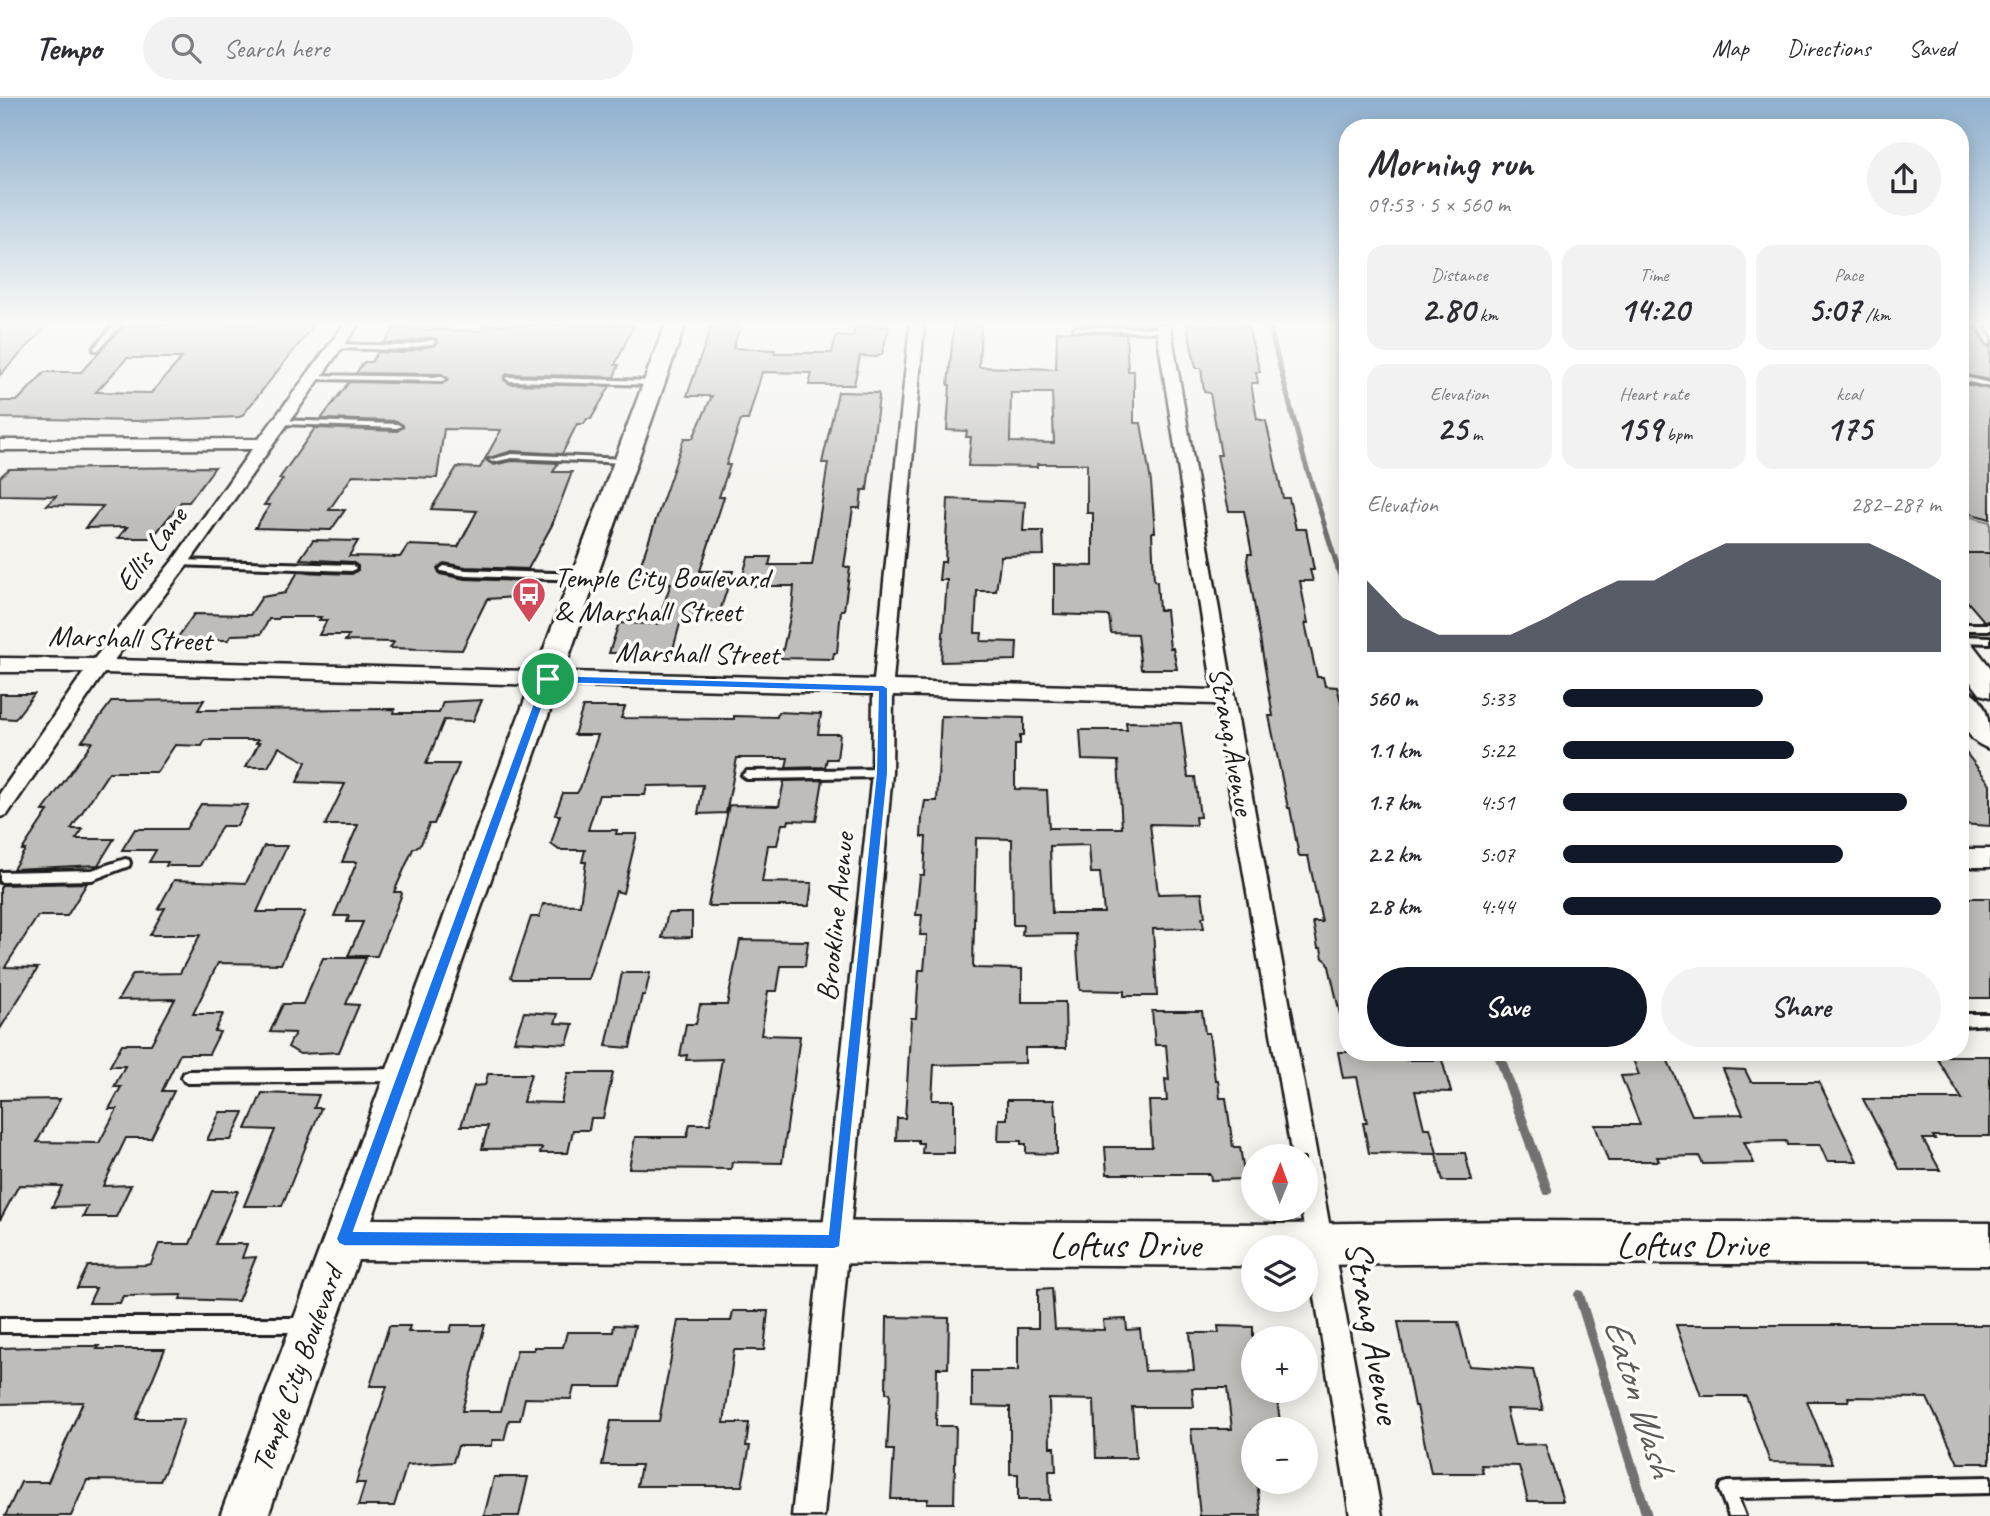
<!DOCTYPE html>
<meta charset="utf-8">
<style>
body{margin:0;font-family:Caveat,sans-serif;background:#f2f2f3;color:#2b2b33;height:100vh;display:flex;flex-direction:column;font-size:26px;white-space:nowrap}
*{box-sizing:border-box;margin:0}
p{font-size:23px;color:#7c7c81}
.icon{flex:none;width:38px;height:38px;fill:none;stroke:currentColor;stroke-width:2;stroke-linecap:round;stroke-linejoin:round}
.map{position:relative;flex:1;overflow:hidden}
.side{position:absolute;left:1339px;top:21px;width:630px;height:942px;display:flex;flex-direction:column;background:#fff;border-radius:28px;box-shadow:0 4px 18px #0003}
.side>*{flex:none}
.needle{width:46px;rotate:1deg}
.buttons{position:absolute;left:1241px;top:1046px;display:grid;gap:14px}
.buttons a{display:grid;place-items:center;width:77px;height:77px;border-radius:50%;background:#fff;box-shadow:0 4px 18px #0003;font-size:35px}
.pin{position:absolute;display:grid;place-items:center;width:60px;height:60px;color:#fff;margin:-30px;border:4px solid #fff;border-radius:50%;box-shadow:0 2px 7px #0007}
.round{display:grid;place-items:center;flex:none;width:74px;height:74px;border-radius:37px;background:#f2f2f3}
.overview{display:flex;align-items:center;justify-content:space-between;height:119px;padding:0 28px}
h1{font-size:38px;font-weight:700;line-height:52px}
.metrics{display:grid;grid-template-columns:repeat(3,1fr);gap:10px;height:119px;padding:7px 28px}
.metrics div{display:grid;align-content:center;border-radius:18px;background:#f2f2f3;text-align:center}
.metrics b{font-size:35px;font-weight:700}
.metrics small{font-size:19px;font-weight:400}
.metrics p{font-size:19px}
.chart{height:196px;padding:14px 28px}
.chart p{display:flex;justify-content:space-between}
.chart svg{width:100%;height:126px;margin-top:7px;fill:#111827;opacity:.7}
.primary-button{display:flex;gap:14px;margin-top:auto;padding:14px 28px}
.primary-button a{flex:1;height:80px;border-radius:42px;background:#111827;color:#fff;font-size:28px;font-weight:700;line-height:80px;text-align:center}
.primary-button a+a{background:#f2f2f3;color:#2b2b33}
ul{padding:0 28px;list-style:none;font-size:23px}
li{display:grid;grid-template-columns:112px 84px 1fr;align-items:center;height:52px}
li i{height:18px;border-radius:9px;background:#111827}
header{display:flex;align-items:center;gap:42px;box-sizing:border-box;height:98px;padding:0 35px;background:#fff;border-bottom:2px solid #e1e1e2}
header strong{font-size:33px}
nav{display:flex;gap:38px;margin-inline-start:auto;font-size:24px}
.search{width:490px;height:63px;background:#f2f2f3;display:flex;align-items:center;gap:18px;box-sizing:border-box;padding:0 24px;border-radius:38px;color:#7c7c81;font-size:26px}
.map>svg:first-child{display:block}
</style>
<header>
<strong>Tempo</strong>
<div class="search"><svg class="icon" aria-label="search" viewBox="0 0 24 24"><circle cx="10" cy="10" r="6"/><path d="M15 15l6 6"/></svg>Search here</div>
<nav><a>Map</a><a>Directions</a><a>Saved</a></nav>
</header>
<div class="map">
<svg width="1990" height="1418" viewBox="0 0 1990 1418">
<rect width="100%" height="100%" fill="#f4f3ee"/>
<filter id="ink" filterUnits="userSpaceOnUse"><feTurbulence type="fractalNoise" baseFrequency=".0143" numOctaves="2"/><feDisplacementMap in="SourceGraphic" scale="14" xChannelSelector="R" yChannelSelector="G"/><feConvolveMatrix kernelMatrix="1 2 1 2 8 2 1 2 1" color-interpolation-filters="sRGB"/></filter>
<g filter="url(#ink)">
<path fill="#d4d3cf" stroke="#787876" stroke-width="2" d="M1960,416L1990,424V474L1960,475Z"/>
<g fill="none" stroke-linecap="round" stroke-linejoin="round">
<path stroke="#72716f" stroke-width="5" d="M1269,227L1304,361L1348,503"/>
<path stroke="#72716f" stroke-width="10" d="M1498,954L1547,1092
M1579,1197L1647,1418"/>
</g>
<path fill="#bebdba" stroke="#1c1c1c" stroke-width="2" fill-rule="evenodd" d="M0,227H48L0,277Z
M124,227H314L242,318L239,319L136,323L0,320V303H17L45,274H81ZM127,260H182L151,295L96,294Z
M484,227H634L615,267H619L614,279L507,276L504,280L510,286L610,288L591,321H587L584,326H577L562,356L512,353L487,361L494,367L512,363L558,365L553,374H572L552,427L528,471L466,469L444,465L437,470L440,476L465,481L523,483L515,499L487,501L462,552L390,550L394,544L345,543L349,537H319L327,522H319L321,519H280L278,521H269L261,536L232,537L228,542H176L194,516L250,517L262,499L285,495L298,474L352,476L358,472V468L352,464L300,461L313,442L358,443L349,458L400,459L408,447L458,449L477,413L431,411L457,369L480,370L501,332L444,331L437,380L353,377L329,412H345L331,432L255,430L270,407H264L283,381H279L315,330L397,333L403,329L397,323L321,321L349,284L442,286L448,282L442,276L356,275L364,264H371L378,254L403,255L438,245L432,239L402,245H384L394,231L480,233Z
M720,227L740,229L733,250L775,252L774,255H832L836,238L853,239L855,229H889L882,256L877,259L860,258L854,287H809L812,275L762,274L748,322H741L726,367H730L719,399H724L700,473H733L718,519L714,524L681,522L672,555H609L619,525L657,526L671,485L636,480L684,340H693L712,298H687L711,229H719Z
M954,227H981L979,269L1056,271L1057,233L1126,236L1128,273H1134V325H1141L1151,384L1155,434H1152L1154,483L1157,484L1159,512H1166L1170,550H1173L1177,571H1141L1137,536L1111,535L1109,518L1054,516V467L1093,468V415H1087V366H1037V369L968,368L971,339H966L967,333L947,332L950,287H948ZM1011,295H1052L1054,345L1010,344Z
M1187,227L1248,229L1260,274H1256L1258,285H1251L1257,321L1266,323L1283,400H1289L1296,431H1306L1314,472H1310L1313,483H1300L1308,525H1305L1317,579H1323L1325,588L1337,589L1348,630V915L1340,916L1328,864L1323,860L1321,850H1318L1313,824H1322L1308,758H1299L1290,710H1288L1269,618H1273L1247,463L1248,456H1252L1244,413H1229L1217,357H1221L1210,295L1204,294L1201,270H1196Z
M1960,227H1974L1985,246L1990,250V282L1960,276Z
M1960,285L1990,291V421L1960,413Z
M838,294L878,295L879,298L867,392H862L860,410H853L844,468L850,470L844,512H841L837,555H834L833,561L781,560L792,511L794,488H740L748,459H771L769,467H812L828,365H822Z
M215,369L189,404H181L152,440H118L127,429L85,430L103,408L47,407L56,398L0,397V379L9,371Z
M948,401L1025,404L1023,433H1043L1044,457L1001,458L996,493H977L975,535H982L981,543L1017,544L1016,562L941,564L947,482H939L941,464H945Z
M1960,455H1990V523H1984L1960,495Z
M0,596H34L15,621L0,620Z
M204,602L198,612L395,611L394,615H439L443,604L482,602L473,623L444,622L426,666H459L434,726H429L421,746L413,751L394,794H401L402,796L377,858H348L363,824H347L349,818H334L357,764H342L358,727H325L345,686L297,684L306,664L279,649L268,669H246L259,645H256L258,642H205L202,648L175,647L157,674H109L71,731H83L76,741H114L98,767L13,771L25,752H22L48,713H43L92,644L82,643L112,603Z
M583,609H625L621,620L734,621V618L777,619L778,614L821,616L818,636H840L837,661H827L825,669L786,670L788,660H737L726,715L698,716L703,687L647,688L645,697H599L588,732H617L616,736H637L623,795L616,793L588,881H513L511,879L531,819H539L543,806L580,807L586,764H582L585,752H559L551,746L560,717H555L563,695H577L580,690L598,637H574Z
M941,618L1024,620V637H1020V646H1015V691L1047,692L1049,730H1122L1118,663L1082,662L1080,632H1127L1126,624L1181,625L1188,679H1195L1200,719H1195L1196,727L1150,726L1158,796L1202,795L1205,819H1202L1204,830L1153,831L1157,898H1124V893L1080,892L1076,836L1022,837L1023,827H1013L1012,741L976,740L973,870L1022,871V904H1065L1066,950H1025V965L934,967L932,1002H954V1055H922L923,1045H918V1042H896L897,1020H905L911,920H916L919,872H924L927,837H920L922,817H916L920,777H924L926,739H921L922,720L925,703H937ZM1089,747L1091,775H1100L1104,815H1052L1050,748Z
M1960,647L1990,686V728L1960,726Z
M823,682L816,723L789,722L788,726H782L777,747H768L762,784L812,785L809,808H708L729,707L779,708L784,683Z
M201,706L248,707L237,728H222L200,768H166L168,764H149L156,752H122L135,731H186Z
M264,748H287L257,814H305L281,866L218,865L193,916H223L215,933L220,934L209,956H180L162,993H174L151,1040H126L103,1088L131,1087L116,1119H83L88,1108L52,1109L62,1088L19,1087L0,1122V1002L60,1001L37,1044L99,1045L117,1011H109L121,989H114L125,968H110L122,946H151L175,901L118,902L133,876L180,875L200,837H150L165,810L158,811L174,782L246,785Z
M87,785L67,818H38L5,869L38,870L0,931V790L2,787Z
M1960,800H1990V900H1960Z
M668,815H692V839L662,840Z
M740,842L808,843L805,868H781L777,893H768L761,937L800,938L782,1065L732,1064L731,1071L629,1070L635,1039H687L690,1026H710L722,961L686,962L687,957L680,958L686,926H696L700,907H727Z
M323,860H366L346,906L359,907L339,954L300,956L288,949L295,935L270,934L283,906H303Z
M622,875H650L645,897H642L630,950L606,948Z
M1152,913H1202L1205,935H1209L1215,982H1218L1220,1000H1226L1233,1049H1240L1245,1081L1211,1082L1210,1076H1107L1105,1049H1152L1149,1003H1167L1165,981L1169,982L1166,947H1155Z
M524,914L558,916L555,925L573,926L567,946L514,943Z
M1338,954H1403L1405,962H1442L1451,994L1415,993L1424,1030H1430L1437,1055H1465L1472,1083H1443L1436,1056L1369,1055L1363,1025H1367L1357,979L1343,980Z
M1630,954H1664L1692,1017L1743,1016L1723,971L1745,972L1751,984H1819L1857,1063H1827L1820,1047H1787L1786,1043L1744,1044L1754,1065L1703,1066L1699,1058L1657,1059L1659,1063H1608L1595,1027H1640L1621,978L1639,977Z
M1936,958H1990V1038H1933L1935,1041H1923L1940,1072H1900L1863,1001H1962Z
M568,975H613L603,1020H591L589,1032H573L568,1055H540L542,1050L482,1051L488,1028H461L474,988L485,987L488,976H531L523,1004L561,1005Z
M262,995L319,997L314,1010H321L282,1108H244L275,1032L246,1031Z
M1007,1002H1054L1055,1017H1057V1056L1026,1055V1046H1021V1043H998L999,1021H1007Z
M220,1014H244L231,1042H207Z
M212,1093H238L215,1146H247L242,1160L256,1159L238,1203L180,1201L182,1197L123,1198L120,1205H89L96,1190H77L88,1168L146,1167L151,1166L159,1146H190Z
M1052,1190L1055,1231L1104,1232L1103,1222L1126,1221L1127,1232L1140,1231L1145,1273L1194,1272L1190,1235H1219L1218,1228L1253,1229V1293H1276L1281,1332H1253V1384H1257L1261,1418H1200L1191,1331H1232L1227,1290H1192L1194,1309H1132L1136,1360H1096L1094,1302L1049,1301L1050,1349H1055L1056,1373H1049L1050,1402H1018V1376H1010V1309L972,1308V1273H1018V1230H1038V1191Z
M733,1213H768L764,1252H734L724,1325H749L746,1348H750L742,1388H637L641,1367H602L611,1323H659L678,1223H731Z
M887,1219L949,1220L948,1270H937L936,1328H956L954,1405H927L928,1401H891L894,1352H887L890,1295H886Z
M1398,1224H1458L1469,1268L1533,1272L1543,1312L1506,1311L1515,1347L1545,1346L1563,1403H1528L1519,1368L1481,1367L1483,1375H1431L1417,1308H1414Z
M452,1227H485L462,1313H501L517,1252H534V1249H563L567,1234H613L614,1227L635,1228L621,1289H574L571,1301L525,1300L520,1322H509L504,1342H493L491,1348H458L453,1364L407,1367L394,1408H358L365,1385H356L387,1288H370L389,1228H410L408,1234H450Z
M1676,1227H1990V1365H1958L1927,1300L1848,1299L1849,1303H1807L1832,1365L1770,1364L1746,1298H1701Z
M77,1248H99L97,1251H165L136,1321H184L168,1366L160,1383L87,1382L71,1418H5L21,1384H48L83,1304L0,1306V1250Z
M494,1379H528L519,1418H484Z"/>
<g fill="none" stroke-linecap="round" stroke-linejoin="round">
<g stroke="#1c1c1c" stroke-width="6">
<path id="service" d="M114,227H121L98,252H94V250Z
M1977,227H1983L1990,239V247L1987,245Z
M1076,229L1164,230L1167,232L1164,234L1074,232V230Z
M433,242L435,243V245L402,252L337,250L333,248L337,246L402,248Z
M311,277L442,279L446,281L442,283L314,281H311Z
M1960,278L1990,285V289L1960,282Z
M507,279L654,283L658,285L654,287L510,283L506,281Z
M279,322L397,326L401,328L397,330L282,326L278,324Z
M512,356L626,361L630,363L626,365L512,360L493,364L489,362Z
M180,462L352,467L356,470L352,473L177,467L176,465Z
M444,468L466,472L584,476L588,479L584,482L466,478L441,473L440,471Z
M1960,526H1990V532H1960Z
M1960,538L1990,539V545L1960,544Z
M882,671L887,675L882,679L747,681L742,677L747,673Z
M125,761L129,762L130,765L129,768L92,782L0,784V774L92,772Z
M1960,916H1990V926L1960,928Z
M399,971L403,973L405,977L403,981L399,983L188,985L184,983L182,979L184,975L188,973Z
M0,1220H303L308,1222L310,1227L308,1232L303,1234H0Z
M1990,1379V1395L1738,1400L1745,1418H1729L1719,1392L1721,1386L1727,1384Z"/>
</g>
<g stroke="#1c1c1c" stroke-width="5">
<path id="minor" d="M344,227H358L186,469L114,562L874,582L910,227H924L893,583L1213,592L1156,227H1170L1234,599L1382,1418H1350L1301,1111H1306V1059H1292L1215,606L893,597L892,675L824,1418H792L872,675L873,596L104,575L7,717L0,719V695L84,574H0V560L94,561L174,461L252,351L0,352V342L259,341Z
M1960,751H1990V769H1960Z"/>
</g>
<g stroke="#1c1c1c" stroke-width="5">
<path id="secondary" d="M665,227H685L372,1121L1277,1126L1517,1123L1990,1125V1167L1517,1165L1306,1167V1150H1253V1168L358,1162L268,1418H220Z
M1960,540L1970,543L1990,569V599L1980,596L1960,570Z
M1960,589C1989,598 1990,626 1990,651C1961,642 1960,615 1960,589Z"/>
</g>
<use href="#service" fill="#fdfcf7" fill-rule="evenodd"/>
<use href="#minor" fill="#fdfcf7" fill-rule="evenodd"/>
<use href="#secondary" fill="#fdfcf7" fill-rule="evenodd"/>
</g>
</g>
<linearGradient id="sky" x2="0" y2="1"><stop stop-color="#8fb0ce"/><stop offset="0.53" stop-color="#fafaf7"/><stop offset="1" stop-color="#fafaf7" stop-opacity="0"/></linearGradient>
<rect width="1990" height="425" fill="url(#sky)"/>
<path fill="#1a73e8" stroke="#fff" stroke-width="2" fill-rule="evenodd" d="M548,577L883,587L888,590V675L840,1149L834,1151L344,1148L339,1146L336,1141L542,581ZM551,585L878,594L876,675L828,1136L354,1133Z"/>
<defs>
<g id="bus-pin" transform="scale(1.75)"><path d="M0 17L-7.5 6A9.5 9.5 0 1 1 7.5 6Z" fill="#d1495b" stroke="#fdfcf7"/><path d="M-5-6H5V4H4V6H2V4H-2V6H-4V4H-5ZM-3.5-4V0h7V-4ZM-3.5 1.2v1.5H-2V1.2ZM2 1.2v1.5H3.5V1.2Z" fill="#fff"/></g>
</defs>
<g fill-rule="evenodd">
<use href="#bus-pin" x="529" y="496"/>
</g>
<g text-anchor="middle" stroke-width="7" stroke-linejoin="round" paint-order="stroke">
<g font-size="30" fill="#1c1c1c" stroke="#fdfcf7">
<text transform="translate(151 451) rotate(-53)" y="10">Ellis Lane</text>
<text transform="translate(130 540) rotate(2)" y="10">Marshall Street</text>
<text transform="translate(697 555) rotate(1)" y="10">Marshall Street</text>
<text transform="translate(1232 643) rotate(80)" y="10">Strang Avenue</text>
<text transform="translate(835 819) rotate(-84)" y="10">Brookline Avenue</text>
<text transform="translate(297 1271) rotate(-70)" y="10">Temple City Boulevard</text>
</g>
<g font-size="30" fill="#1c1c1c" stroke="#fdfcf7" text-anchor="start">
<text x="554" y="489">Temple City Boulevard<tspan x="554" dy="34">&amp; Marshall Street</tspan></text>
</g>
<g font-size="37" fill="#1c1c1c" stroke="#fdfcf7">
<text x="1125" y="1159">Loftus Drive</text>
<text x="1692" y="1159">Loftus Drive</text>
<text transform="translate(1374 1234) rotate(80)" y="13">Strang Avenue</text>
</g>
<g font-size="38" font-style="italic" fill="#5c5c5a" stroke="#fdfcf7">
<text transform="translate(1640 1299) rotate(73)" y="13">Eaton Wash</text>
</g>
</g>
</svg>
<div class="buttons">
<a><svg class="needle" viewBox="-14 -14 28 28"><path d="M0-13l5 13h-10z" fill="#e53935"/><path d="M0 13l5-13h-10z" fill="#7c7c81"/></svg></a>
<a><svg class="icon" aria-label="layers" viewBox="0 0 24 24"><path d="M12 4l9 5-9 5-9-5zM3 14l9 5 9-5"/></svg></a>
<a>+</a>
<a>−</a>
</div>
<div class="pin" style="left:548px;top:581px;background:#1e9e55"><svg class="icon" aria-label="arrive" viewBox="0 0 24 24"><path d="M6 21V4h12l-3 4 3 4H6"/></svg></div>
<section class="side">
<div class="overview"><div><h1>Morning run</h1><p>09:53 · 5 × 560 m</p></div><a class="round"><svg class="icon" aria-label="share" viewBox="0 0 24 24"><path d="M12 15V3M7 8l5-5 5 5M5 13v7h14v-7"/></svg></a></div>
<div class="metrics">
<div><p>Distance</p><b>2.80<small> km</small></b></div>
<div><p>Time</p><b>14:20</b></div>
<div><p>Pace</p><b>5:07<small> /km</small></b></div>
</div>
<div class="metrics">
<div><p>Elevation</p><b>25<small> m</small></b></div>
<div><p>Heart rate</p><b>159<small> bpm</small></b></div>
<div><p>kcal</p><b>175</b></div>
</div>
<div class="chart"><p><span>Elevation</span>282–287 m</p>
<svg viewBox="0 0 160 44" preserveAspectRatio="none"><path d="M0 44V19L10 32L20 38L30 38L40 38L50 32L60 25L70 19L80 19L90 12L100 6L110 6L120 6L130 6L140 6L150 12L160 19V44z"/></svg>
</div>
<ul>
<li><b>560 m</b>5:33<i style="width:53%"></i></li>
<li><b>1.1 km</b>5:22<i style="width:61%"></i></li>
<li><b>1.7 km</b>4:51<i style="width:91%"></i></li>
<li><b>2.2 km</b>5:07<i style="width:74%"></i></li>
<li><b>2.8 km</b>4:44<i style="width:100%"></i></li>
</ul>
<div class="primary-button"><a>Save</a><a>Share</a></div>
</section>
</div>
